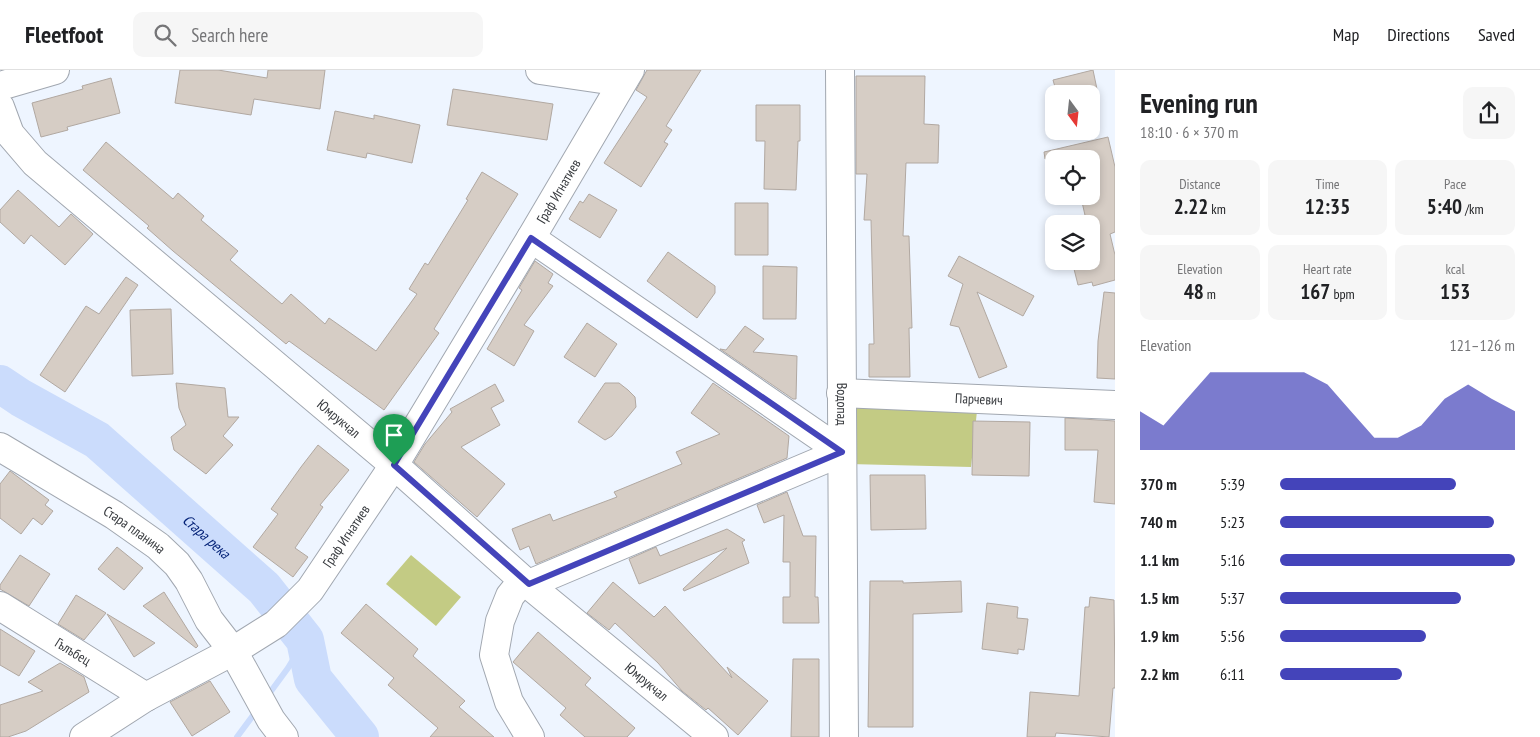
<!DOCTYPE html>
<meta charset="utf-8">
<style>
body{margin:0;font-family:"PT Sans Narrow",sans-serif;background:#f6f6f6;color:#202124;height:100vh;display:flex;flex-direction:column;font-size:19px;white-space:nowrap}
*{box-sizing:border-box;margin:0}
p{font-size:16px;color:#757577}
.icon{flex:none;width:28px;height:28px;fill:none;stroke:currentColor;stroke-width:2;stroke-linecap:round;stroke-linejoin:round}
.map{position:relative;flex:1;overflow:hidden}
.drawer{display:flex;flex-direction:column;background:#fff;width:425px}
.drawer>*{flex:none}
.needle{width:32px;rotate:165deg}
.controls{position:absolute;left:1045px;top:15px;display:grid;gap:10px}
.controls a{display:grid;place-items:center;width:55px;height:55px;border-radius:10px;background:#fff;box-shadow:0 2px 8px #0003;font-size:25px}
.pin{position:absolute;display:grid;place-items:center;width:42px;height:42px;color:#fff;margin:-51px -21px;border-radius:50% 50% 50% 0;rotate:-45deg;box-shadow:0 0 5px #0007}
.pin .icon{rotate:45deg}
.round{display:grid;place-items:center;flex:none;width:52px;height:52px;border-radius:10px;background:#f6f6f6}
.headline{display:flex;align-items:center;justify-content:space-between;height:85px;padding:0 25px}
h1{font-size:28px;font-weight:600;line-height:38px}
.figures{display:grid;grid-template-columns:repeat(3,1fr);gap:8px;height:85px;padding:5px 25px}
.figures div{display:grid;align-content:center;border-radius:10px;background:#f6f6f6;text-align:center}
.figures b{font-size:21px;font-weight:600}
.figures small{font-size:14px;font-weight:400}
.figures p{font-size:14px}
.chart{height:140px;padding:10px 25px}
.chart p{display:flex;justify-content:space-between}
.chart svg{width:100%;height:90px;margin-top:5px;fill:#4444ba;opacity:.7}
ul{padding:0 25px;list-style:none;font-size:16px}
li{display:grid;grid-template-columns:80px 60px 1fr;align-items:center;height:38px}
li i{height:12px;border-radius:6px;background:#4444ba}
header{display:flex;align-items:center;gap:30px;box-sizing:border-box;height:70px;padding:0 25px;background:#fff;border-bottom:1px solid #e0e0e0}
header strong{font-size:24px}
nav{display:flex;gap:28px;margin-inline-start:auto;font-size:18px}
.search{width:350px;height:45px;background:#f6f6f6;display:flex;align-items:center;gap:12px;box-sizing:border-box;padding:0 18px;border-radius:10px;color:#757577;font-size:19px}
main{display:flex;flex:1;min-height:0}
.map>svg:first-child{display:block}
</style>
<header>
<strong>Fleetfoot</strong>
<div class="search"><svg class="icon" aria-label="search" viewBox="0 0 24 24"><circle cx="10" cy="10" r="6"/><path d="M15 15l6 6"/></svg>Search here</div>
<nav><a>Map</a><a>Directions</a><a>Saved</a></nav>
</header>
<main>
<div class="map">
<svg width="1115" height="667" viewBox="0 0 1115 667">
<rect width="100%" height="100%" fill="#eef5ff"/>
<path fill="#c3cb84" d="M847,337L977,341L971,397L849,394Z
M411,485L461,527L436,556L386,514Z"/>
<g fill="none" stroke-linecap="round" stroke-linejoin="round">
<path stroke="#cbdcfc" stroke-width="6" d="M266,628L288,598L305,570
M237,667L257,640"/>
<path stroke="#cbdcfc" stroke-width="38" id="s1" d="M0,314L21,328L97,370L264,518L305,570L313,609L360,667"/>
</g>
<path fill="#d6cdc5" stroke="#b1a8a1" d="M180,0H218L267,8L268,0H325L320,39L254,29L251,45L175,33Z
M647,0H701L666,56L672,60L664,72L668,74L641,117L604,93L647,27L636,20Z
M1093,0L1098,24H1057L1053,10Z
M856,6H925L924,54L939,55L938,93H906L903,166H909L912,258H909L910,307H869V274H874L871,150H864L867,104H856Z
M111,8L120,43L67,57L68,60L41,67L32,33L83,19L82,16Z
M453,19L553,34L547,70L447,55Z
M756,35H800V71H798L796,120L764,119L765,71H756Z
M335,41L374,49V45L420,55L412,93L367,83L366,88L327,80Z
M1108,67L1115,97V162L1110,164L1115,185V210L1093,216L1092,212L1078,215L1072,191H1091V154H1087L1082,132L1091,130V89H1045L1044,82Z
M106,72L173,129L178,123L204,146L201,150L238,181L230,190L282,234L291,224L325,254L329,248L376,281L417,224L409,219L425,193L428,195L468,130L466,129L482,102L518,124L434,259L439,263L384,340L289,271L286,274L173,181L147,158L149,156L83,100Z
M18,120L59,157L71,144L93,164L65,195L31,165L24,174L0,152V140Z
M589,124L617,140L600,168L569,149L580,131L583,133Z
M735,133H768V185H735Z
M668,182L715,216V223L697,248L647,211Z
M959,186L1034,226L1023,246L977,222L1007,297L979,308L959,257L950,255L963,214L948,206Z
M535,191L553,204L548,213L553,216L524,255L534,261L514,296L487,279L522,220L519,218Z
M763,196L797,197L796,249H763Z
M126,207L138,215L65,322L40,305L86,236L99,244Z
M1104,222L1115,223V309L1097,308L1098,271Z
M171,239L173,304L132,306L130,240Z
M587,253L617,274L595,307L564,287Z
M745,256L764,269L753,282L797,286L796,329H793L720,279L726,280Z
M176,313L225,318L228,347H239L223,366L233,375L206,404L174,380L171,367L186,355L179,338Z
M605,313H619L628,320L635,327L636,337L612,366L605,370L578,352Z
M713,313L789,366L787,388L536,494L529,476L520,480L512,459L550,444L553,451L617,427L614,422L682,394L676,382L720,364L691,343Z
M495,314L504,331L491,338L500,355L461,377L505,414L477,447L414,392L425,374L452,342L450,339Z
M1065,348L1115,351V434L1094,432L1098,380H1065Z
M973,351L1030,352L1029,406L972,405Z
M318,375L349,400L320,435L323,437L295,478L308,487L293,507L253,477L278,444L271,439L301,397Z
M10,401L49,430L45,435L53,441L42,455L33,448L21,464L0,448V414Z
M870,405H925L926,459L871,460Z
M787,422L803,466H816L815,527H818L819,553H783V527H790V492H783L784,445L764,453L757,435Z
M727,459L745,470L742,472L749,493L684,521L683,519L727,478L639,514L629,489L656,477L660,486Z
M117,477L143,498L124,520L98,499Z
M20,485L50,504L29,536L0,519V515Z
M870,511H903V513L961,511L962,542L913,544V657H868Z
M613,512L654,547L665,536L732,608L727,597L768,631L738,665L708,638L706,640L682,621L658,593L615,553L609,560L587,543Z
M164,522L198,576L196,578L143,536Z
M76,525L106,543L84,570L58,554Z
M1090,527L1114,530L1115,618H1113L1109,667L1056,663L1055,667H1027L1030,622L1079,626L1085,537H1089Z
M987,533L1018,537L1017,548L1028,549L1024,580L1018,579V584L982,579Z
M366,534L418,579L413,586L465,631L459,637L494,667H430L438,658L388,615L394,608L341,563Z
M107,544L155,573L134,587Z
M0,559L35,581L19,606L0,595Z
M538,562L591,608L585,615L635,658L627,667H585L560,645L566,638L513,592Z
M793,589H819V667H791Z
M60,593L84,607L89,622L26,661L8,667H0V635L43,621L28,612Z
M210,611L230,642L192,666L170,632Z"/>
<g fill="none" stroke-linecap="round" stroke-linejoin="round">
<g stroke="#a1a7b0" stroke-width="30">
<g id="minor">
<path d="M540,0L622,12"/>
<path id="s2" d="M840,0L844,667"/>
<path d="M0,16L55,0"/>
<path id="s3" d="M0,37L10,64L35,93L394,395L523,510L714,667"/>
<path d="M531,168L842,382"/>
<path id="s4" d="M841,323L1115,335"/>
<path id="s5" d="M0,377L114,445L158,476L177,494L189,511L209,550L233,581L271,650L284,667"/>
<path d="M523,510L510,526L500,551L494,585L509,632L530,667"/>
<path d="M529,514L842,382"/>
<path id="s6" d="M0,536L146,627"/>
<path id="s7" d="M84,667L146,627L233,581L276,554L310,520L394,395L531,168L630,0"/>
</g>
</g>
<use href="#minor" stroke="#fff" stroke-width="28"/>
</g>
<g fill="none" stroke-linecap="round" stroke-linejoin="round">
<g stroke="#fff" stroke-width="10">
<path id="route" d="M531,168L842,382L529,514L394,395Z"/>
</g>
<use href="#route" stroke="#4444ba" stroke-width="6"/>
</g>
<g text-anchor="middle" stroke-width="4" stroke-linejoin="round" paint-order="stroke">
<g font-size="14" fill="#373a3e" stroke="#fff">
<text dy="5" stroke="none"><textPath href="#s7" startOffset="741">Граф Игнатиев</textPath></text>
<text dy="5" stroke="none"><textPath href="#s4" startOffset="138">Парчевич</textPath></text>
<text dy="5" stroke="none"><textPath href="#s2" startOffset="334">Водопад</textPath></text>
<text dy="5" stroke="none"><textPath href="#s3" startOffset="464">Юмрукчал</textPath></text>
<text dy="5" stroke="none"><textPath href="#s5" startOffset="158">Стара планина</textPath></text>
<text dy="5" stroke="none"><textPath href="#s7" startOffset="336">Граф Игнатиев</textPath></text>
<text dy="5" stroke="none"><textPath href="#s6" startOffset="86">Гълъбец</textPath></text>
<text dy="5" stroke="none"><textPath href="#s3" startOffset="869">Юмрукчал</textPath></text>
</g>
<g font-size="15" font-style="italic" fill="#011f75" stroke="#fff">
<text dy="5" stroke="none"><textPath href="#s1" startOffset="258">Стара река</textPath></text>
</g>
</g>
</svg>
<div class="controls">
<a><svg class="needle" viewBox="-14 -14 28 28"><path d="M0-13l5 13h-10z" fill="#e53935"/><path d="M0 13l5-13h-10z" fill="#757577"/></svg></a>
<a><svg class="icon" aria-label="locate" viewBox="0 0 24 24"><circle cx="12" cy="12" r="6"/><path d="M12 2v4M12 18v4M2 12h4M18 12h4"/></svg></a>
<a><svg class="icon" aria-label="layers" viewBox="0 0 24 24"><path d="M12 4l9 5-9 5-9-5zM3 14l9 5 9-5"/></svg></a>
</div>
<div class="pin" style="left:394px;top:395px;background:#1e9e55"><svg class="icon" aria-label="arrive" viewBox="0 0 24 24"><path d="M6 21V4h12l-3 4 3 4H6"/></svg></div>
</div>
<section class="drawer">
<div class="headline"><div><h1>Evening run</h1><p>18:10 · 6 × 370 m</p></div><a class="round"><svg class="icon" aria-label="share" viewBox="0 0 24 24"><path d="M12 15V3M7 8l5-5 5 5M5 13v7h14v-7"/></svg></a></div>
<div class="figures">
<div><p>Distance</p><b>2.22<small> km</small></b></div>
<div><p>Time</p><b>12:35</b></div>
<div><p>Pace</p><b>5:40<small> /km</small></b></div>
</div>
<div class="figures">
<div><p>Elevation</p><b>48<small> m</small></b></div>
<div><p>Heart rate</p><b>167<small> bpm</small></b></div>
<div><p>kcal</p><b>153</b></div>
</div>
<div class="chart"><p><span>Elevation</span>121–126 m</p>
<svg viewBox="0 0 160 44" preserveAspectRatio="none"><path d="M0 44V25L10 32L20 19L30 6L40 6L50 6L60 6L70 6L80 12L90 25L100 38L110 38L120 32L130 19L140 12L150 19L160 25V44z"/></svg>
</div>
<ul>
<li><b>370 m</b>5:39<i style="width:75%"></i></li>
<li><b>740 m</b>5:23<i style="width:91%"></i></li>
<li><b>1.1 km</b>5:16<i style="width:100%"></i></li>
<li><b>1.5 km</b>5:37<i style="width:77%"></i></li>
<li><b>1.9 km</b>5:56<i style="width:62%"></i></li>
<li><b>2.2 km</b>6:11<i style="width:52%"></i></li>
</ul>
</section>
</main>
